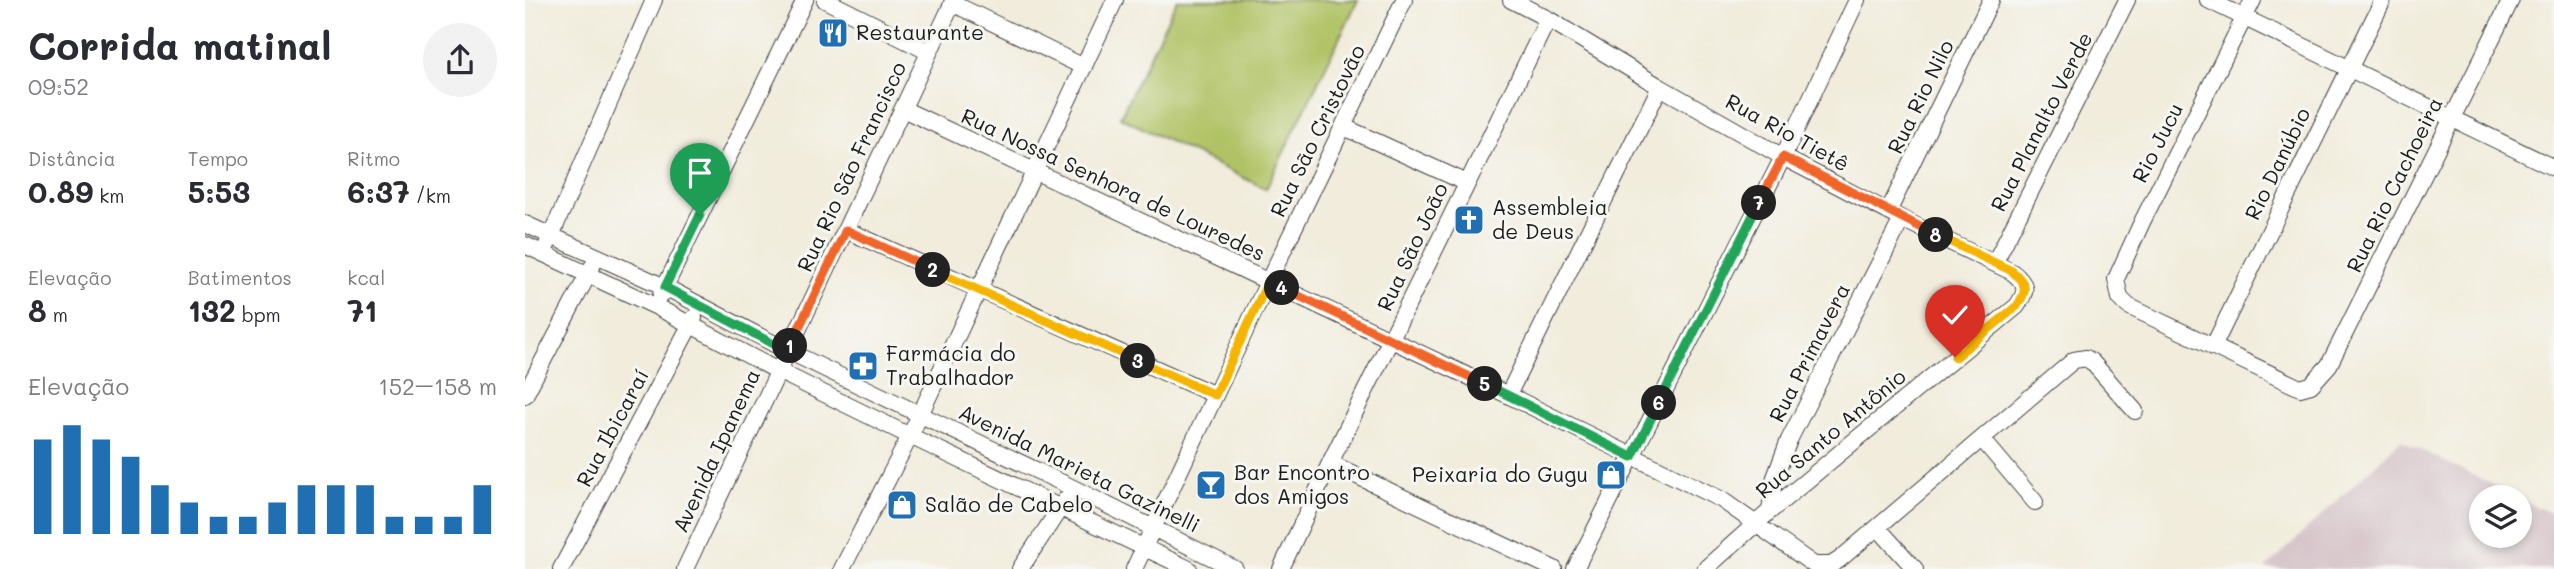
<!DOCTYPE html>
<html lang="pt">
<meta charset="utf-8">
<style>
body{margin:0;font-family:Mali,sans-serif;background:#f2f2f3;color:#2b2b33;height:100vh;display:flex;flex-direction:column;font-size:26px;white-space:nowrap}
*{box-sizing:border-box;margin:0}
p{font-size:23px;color:#7c7c81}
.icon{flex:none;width:38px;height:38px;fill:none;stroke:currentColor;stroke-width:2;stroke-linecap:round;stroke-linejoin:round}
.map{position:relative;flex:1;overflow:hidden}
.panel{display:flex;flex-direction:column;background:#fff;width:525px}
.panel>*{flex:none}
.controls{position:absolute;left:1944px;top:485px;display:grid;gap:14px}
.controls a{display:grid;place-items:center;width:63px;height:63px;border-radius:50%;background:#fff;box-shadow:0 4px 10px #0003;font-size:35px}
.pin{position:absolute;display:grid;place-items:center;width:60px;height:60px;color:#fff;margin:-72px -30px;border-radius:50% 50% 50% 0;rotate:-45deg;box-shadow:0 0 7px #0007}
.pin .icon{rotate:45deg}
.km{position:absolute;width:35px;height:35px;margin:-18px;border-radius:50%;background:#222;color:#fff;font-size:19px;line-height:35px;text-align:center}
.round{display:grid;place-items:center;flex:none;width:74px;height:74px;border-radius:37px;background:#f2f2f3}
.head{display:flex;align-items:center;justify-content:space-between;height:119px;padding:0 28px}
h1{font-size:38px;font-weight:800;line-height:52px}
.metrics{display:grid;grid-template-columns:repeat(3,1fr);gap:10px;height:119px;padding:7px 28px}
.metrics div{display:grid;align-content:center}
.metrics b{font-size:30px;font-weight:800}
.metrics small{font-size:19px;font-weight:400}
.metrics p{font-size:19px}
.chart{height:196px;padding:14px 28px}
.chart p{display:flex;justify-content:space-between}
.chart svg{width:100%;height:126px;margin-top:7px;stroke:#1f6fb2;stroke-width:6}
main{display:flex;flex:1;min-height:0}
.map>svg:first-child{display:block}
</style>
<main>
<section class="panel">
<div class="head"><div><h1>Corrida matinal</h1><p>09:52</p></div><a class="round"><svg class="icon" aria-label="share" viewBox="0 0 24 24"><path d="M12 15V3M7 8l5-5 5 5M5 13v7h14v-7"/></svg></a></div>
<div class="metrics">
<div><p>Distância</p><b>0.89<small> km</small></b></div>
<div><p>Tempo</p><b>5:53</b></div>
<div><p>Ritmo</p><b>6:37<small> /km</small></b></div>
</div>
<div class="metrics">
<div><p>Elevação</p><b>8<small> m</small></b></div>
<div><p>Batimentos</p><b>132<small> bpm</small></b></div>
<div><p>kcal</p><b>71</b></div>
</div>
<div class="chart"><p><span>Elevação</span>152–158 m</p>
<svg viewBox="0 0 160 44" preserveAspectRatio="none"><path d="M5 44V11M15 44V6M25 44V11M35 44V17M45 44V27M55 44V33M65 44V38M75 44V38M85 44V33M95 44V27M105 44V27M115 44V27M125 44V38M135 44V38M145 44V38M155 44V27"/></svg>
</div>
</section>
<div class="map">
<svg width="2029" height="569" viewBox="0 0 2029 569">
<rect width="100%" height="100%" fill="#f6f6f2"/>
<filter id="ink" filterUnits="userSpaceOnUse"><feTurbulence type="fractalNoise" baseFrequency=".0143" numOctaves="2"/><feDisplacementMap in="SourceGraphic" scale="14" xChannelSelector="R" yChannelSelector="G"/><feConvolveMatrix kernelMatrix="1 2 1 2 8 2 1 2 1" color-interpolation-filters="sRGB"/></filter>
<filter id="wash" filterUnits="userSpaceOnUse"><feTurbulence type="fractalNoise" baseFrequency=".00686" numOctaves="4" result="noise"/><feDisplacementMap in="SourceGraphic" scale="28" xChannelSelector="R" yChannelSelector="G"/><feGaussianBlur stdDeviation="1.57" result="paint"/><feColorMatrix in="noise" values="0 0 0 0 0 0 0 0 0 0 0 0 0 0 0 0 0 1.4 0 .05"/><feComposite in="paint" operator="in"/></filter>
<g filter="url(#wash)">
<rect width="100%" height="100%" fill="#f1ecdb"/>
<path fill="#d2bec4" d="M1876,440L1992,497H1956V536H1995V499L2029,515V569H1740Z"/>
<path fill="#b0c265" stroke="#666f40" stroke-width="2" d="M652,0H833L741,189L595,117Z"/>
</g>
<g filter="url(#ink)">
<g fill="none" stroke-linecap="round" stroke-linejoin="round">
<g stroke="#3c3b39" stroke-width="18">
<path id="street" d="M300,0L404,52
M986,0L1023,19L1135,87L1258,157L1377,219L1487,272C1502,284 1503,290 1492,306L1245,511L1180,569
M1683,0L2029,168
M1728,0L1617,222L1591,279L1595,298L1603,306L1775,388L1786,385L1804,365L1986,0
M427,3L559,67
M378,109L983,395L1197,500L1289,565H1306L1314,560L1549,360L1561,358L1567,362L1610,411
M819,127L942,183
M1363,212L1466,0
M0,224L140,287L263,351L548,488L710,569
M321,230L690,395
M0,245L130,306L253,371L385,436L664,569
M22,245L129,0
M1470,262L1602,0
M136,295L280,0
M1688,347L1858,0
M0,395L67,267
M983,395L1135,87
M1457,439L1510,502
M805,463L1029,569
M1245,511L1249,480L1264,440L1377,219
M1353,528L1390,569
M36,569L169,318
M160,569L429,0
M317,569L385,436L590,0
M495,569L541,499
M609,569L743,282L879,0
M756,569L805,463L1023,19
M1050,569L1258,157L1332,0"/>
</g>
<use href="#street" stroke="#fff" stroke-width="16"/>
</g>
</g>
<g fill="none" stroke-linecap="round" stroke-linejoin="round" filter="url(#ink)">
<g stroke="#fff" stroke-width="14">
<path id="split-1" d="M175,215L140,287L262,351L265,346"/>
</g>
<g stroke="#fff" stroke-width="14">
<path id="split-2" d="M265,346L321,230L408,270"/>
</g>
<g stroke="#fff" stroke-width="14">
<path id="split-3" d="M408,270L613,361"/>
</g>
<g stroke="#fff" stroke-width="14">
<path id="split-4" d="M613,361L690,395L743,282L757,288"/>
</g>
<g stroke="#fff" stroke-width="14">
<path id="split-5" d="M757,288L960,384"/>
</g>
<g stroke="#fff" stroke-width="14">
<path id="split-6" d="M960,384L1107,457L1134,403"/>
</g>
<g stroke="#fff" stroke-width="14">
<path id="split-7" d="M1134,403L1234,203"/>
</g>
<g stroke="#fff" stroke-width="14">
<path id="split-8" d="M1234,203L1258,157L1411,235"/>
</g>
<g stroke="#fff" stroke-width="14">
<path id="split-9" d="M1411,235L1487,271C1502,284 1503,290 1492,306L1430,357"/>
</g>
<use href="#split-1" stroke="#22a559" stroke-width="9"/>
<use href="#split-2" stroke="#f0652b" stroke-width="9"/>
<use href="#split-3" stroke="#f5b400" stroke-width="9"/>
<use href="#split-4" stroke="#f5b400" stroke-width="9"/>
<use href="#split-5" stroke="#f0652b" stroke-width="9"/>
<use href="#split-6" stroke="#22a559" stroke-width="9"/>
<use href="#split-7" stroke="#22a559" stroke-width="9"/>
<use href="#split-8" stroke="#f0652b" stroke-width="9"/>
<use href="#split-9" stroke="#f5b400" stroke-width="9"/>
</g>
<defs>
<g id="restaurant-square" transform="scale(1.575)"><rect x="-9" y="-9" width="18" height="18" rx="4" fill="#1f6fb2" stroke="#f6f6f2"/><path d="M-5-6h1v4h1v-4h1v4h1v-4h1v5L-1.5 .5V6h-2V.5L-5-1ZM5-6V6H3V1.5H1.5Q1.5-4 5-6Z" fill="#fff"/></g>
<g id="church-square" transform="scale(1.575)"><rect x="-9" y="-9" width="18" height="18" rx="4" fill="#1f6fb2" stroke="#f6f6f2"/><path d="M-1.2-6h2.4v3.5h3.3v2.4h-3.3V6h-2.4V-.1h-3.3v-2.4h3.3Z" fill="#fff"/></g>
<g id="pharmacy-square" transform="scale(1.575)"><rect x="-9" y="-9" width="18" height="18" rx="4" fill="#1f6fb2" stroke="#f6f6f2"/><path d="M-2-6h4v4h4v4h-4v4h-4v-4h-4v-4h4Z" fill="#fff"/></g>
<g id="shop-square" transform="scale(1.575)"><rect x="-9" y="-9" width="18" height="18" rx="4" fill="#1f6fb2" stroke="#f6f6f2"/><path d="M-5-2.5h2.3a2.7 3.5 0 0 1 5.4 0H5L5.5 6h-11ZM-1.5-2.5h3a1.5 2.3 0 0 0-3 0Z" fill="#fff"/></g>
<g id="bar-square" transform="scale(1.575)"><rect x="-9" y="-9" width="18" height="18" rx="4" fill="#1f6fb2" stroke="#f6f6f2"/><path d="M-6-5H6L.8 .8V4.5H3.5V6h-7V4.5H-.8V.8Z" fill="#fff"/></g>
</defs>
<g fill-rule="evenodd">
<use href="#restaurant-square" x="308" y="33"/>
<use href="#church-square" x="944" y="220"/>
<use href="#pharmacy-square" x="338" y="366"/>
<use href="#shop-square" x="1086" y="475"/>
<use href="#bar-square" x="686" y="485"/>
<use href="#shop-square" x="377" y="505"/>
</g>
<g text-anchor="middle" stroke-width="6" stroke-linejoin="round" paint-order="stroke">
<g font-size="21" fill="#1c1c1c" stroke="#f6f6f2" text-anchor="start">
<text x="331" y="40">Restaurante</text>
<text x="967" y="215">Assembleia<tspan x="967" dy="24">de Deus</tspan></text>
<text x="361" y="361">Farmácia do<tspan x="361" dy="24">Trabalhador</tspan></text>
<text x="709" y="480">Bar Encontro<tspan x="709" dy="24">dos Amigos</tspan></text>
<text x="1063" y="482" text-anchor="end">Peixaria do Gugu</text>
<text x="400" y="512">Salão de Cabelo</text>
</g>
<g font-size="21" fill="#1c1c1c" stroke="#f6f6f2">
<text transform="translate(1396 97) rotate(-64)" y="7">Rua Rio Nilo</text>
<text transform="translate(1517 122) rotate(-63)" y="7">Rua Planalto Verde</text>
<text transform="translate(793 131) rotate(-64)" y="7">Rua São Cristovão</text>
<text transform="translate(1262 133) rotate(29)" y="7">Rua Rio Tietê</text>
<text transform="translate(1633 143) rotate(-63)" y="7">Rio Jucu</text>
<text transform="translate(1753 164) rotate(-64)" y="7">Rio Danúbio</text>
<text transform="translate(327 167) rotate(-65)" y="7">Rua Rio São Francisco</text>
<text transform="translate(588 185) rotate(25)" y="7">Rua Nossa Senhora de Louredes</text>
<text transform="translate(1870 185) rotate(-64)" y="7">Rua Rio Cachoeira</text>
<text transform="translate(888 247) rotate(-65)" y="7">Rua São João</text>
<text transform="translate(1285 353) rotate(-63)" y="7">Rua Primavera</text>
<text transform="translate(88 428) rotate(-62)" y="7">Rua Ibicaraí</text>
<text transform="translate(1306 434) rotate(-40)" y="7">Rua Santo Antônio</text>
<text transform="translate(192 451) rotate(-65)" y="7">Avenida Ipanema</text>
<text transform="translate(554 469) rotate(26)" y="7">Avenida Marieta Gazinelli</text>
</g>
</g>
</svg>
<div class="controls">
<a><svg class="icon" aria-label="layers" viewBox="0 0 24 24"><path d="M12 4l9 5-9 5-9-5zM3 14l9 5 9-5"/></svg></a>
</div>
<div class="pin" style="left:175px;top:215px;background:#1e9e55"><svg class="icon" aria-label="arrive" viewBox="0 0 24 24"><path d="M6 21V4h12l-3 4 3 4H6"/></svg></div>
<div class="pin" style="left:1430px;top:357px;background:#d93025"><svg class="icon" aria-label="check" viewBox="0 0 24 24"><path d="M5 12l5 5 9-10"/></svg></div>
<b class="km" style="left:265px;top:346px">1</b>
<b class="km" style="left:408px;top:270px">2</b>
<b class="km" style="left:613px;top:361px">3</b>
<b class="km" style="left:757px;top:288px">4</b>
<b class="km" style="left:960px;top:384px">5</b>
<b class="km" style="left:1134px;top:403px">6</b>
<b class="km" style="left:1234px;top:203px">7</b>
<b class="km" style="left:1411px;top:235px">8</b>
</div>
</main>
